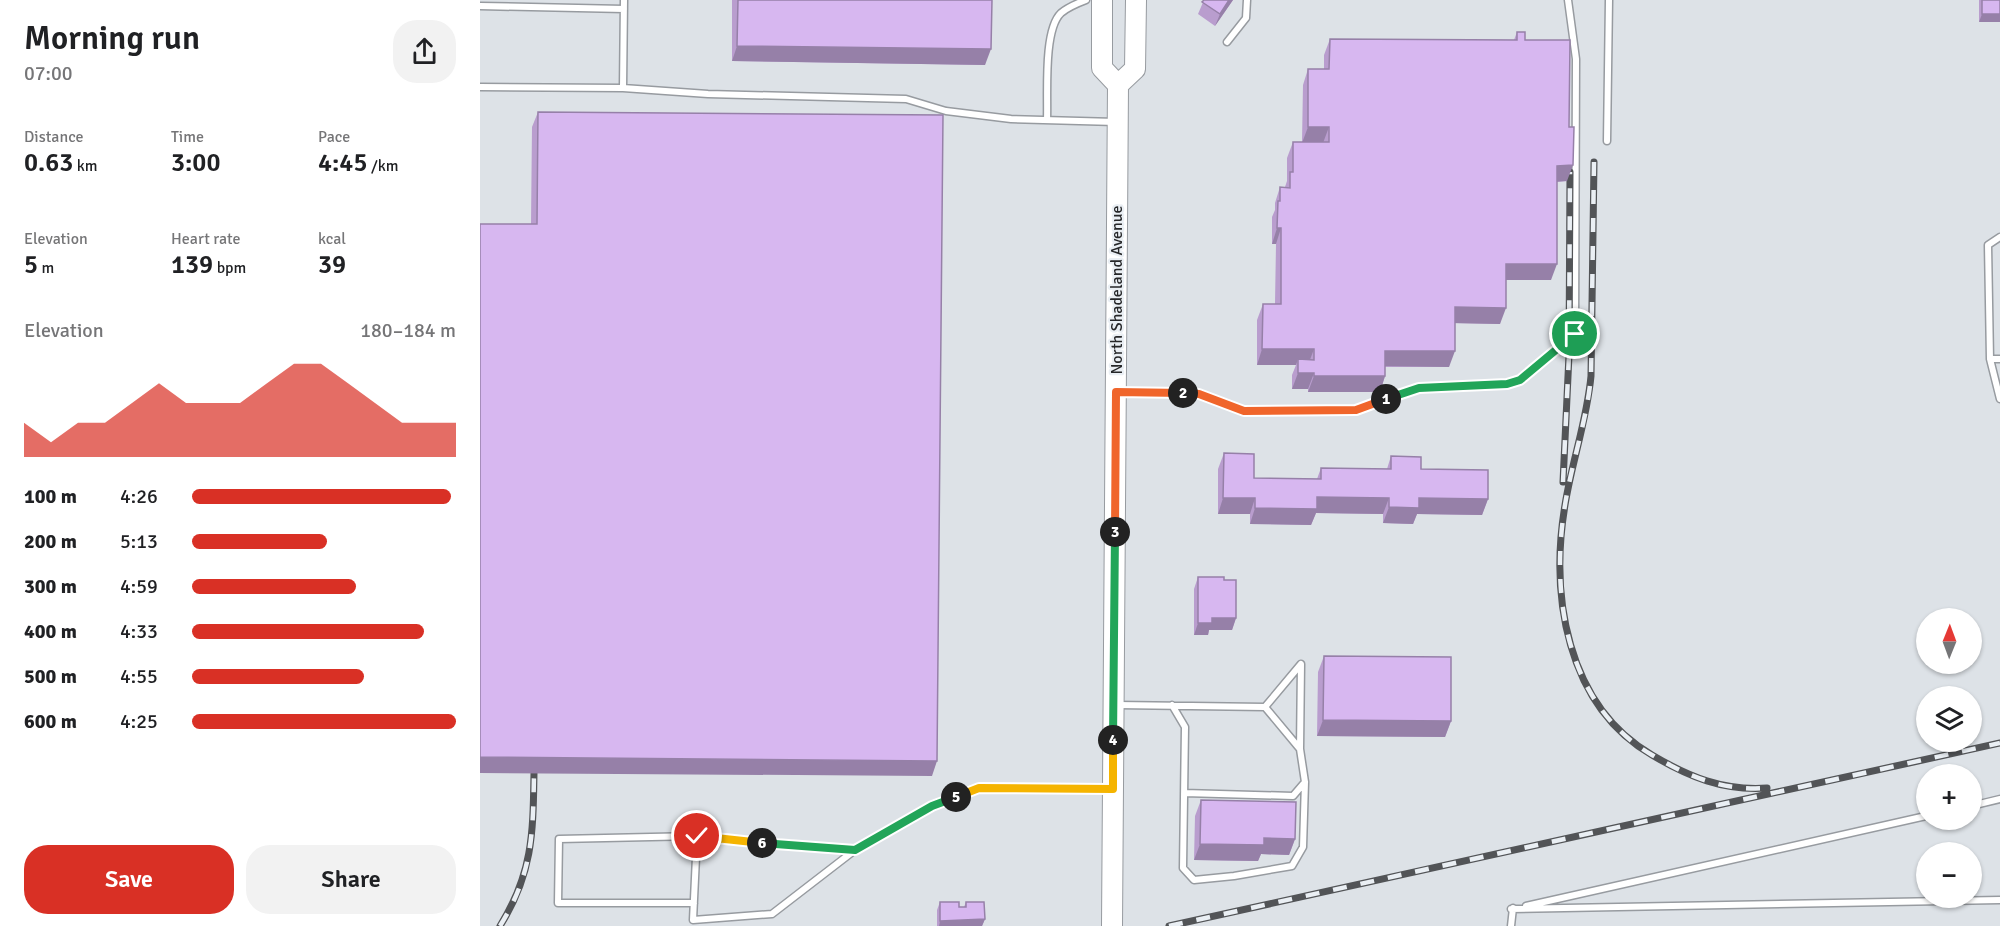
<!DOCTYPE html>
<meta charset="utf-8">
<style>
body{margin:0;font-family:Signika,sans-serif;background:#f2f2f2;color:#202124;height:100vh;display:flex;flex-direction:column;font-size:22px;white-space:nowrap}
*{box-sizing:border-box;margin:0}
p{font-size:20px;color:#757577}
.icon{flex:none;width:33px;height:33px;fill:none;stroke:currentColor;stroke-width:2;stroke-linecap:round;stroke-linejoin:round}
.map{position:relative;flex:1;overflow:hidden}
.details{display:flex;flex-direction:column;background:#fff;width:480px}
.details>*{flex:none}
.needle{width:39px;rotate:1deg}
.tools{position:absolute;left:1436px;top:608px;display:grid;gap:12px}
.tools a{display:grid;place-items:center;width:66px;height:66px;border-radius:50%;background:#fff;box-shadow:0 2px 4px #0004;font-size:30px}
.pin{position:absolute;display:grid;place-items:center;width:51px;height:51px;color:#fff;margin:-26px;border:3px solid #fff;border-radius:50%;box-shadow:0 2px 6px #0007}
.km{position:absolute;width:30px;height:30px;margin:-15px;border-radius:50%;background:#222;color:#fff;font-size:16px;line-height:30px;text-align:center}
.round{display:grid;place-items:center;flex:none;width:63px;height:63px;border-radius:24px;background:#f2f2f2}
.head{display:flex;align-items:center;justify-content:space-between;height:102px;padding:0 24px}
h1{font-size:33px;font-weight:600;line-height:45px}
.metrics{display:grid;grid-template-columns:repeat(3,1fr);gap:9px;height:102px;padding:6px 24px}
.metrics div{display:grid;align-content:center}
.metrics b{font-size:26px;font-weight:600}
.metrics small{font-size:16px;font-weight:400}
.metrics p{font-size:16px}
.chart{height:168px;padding:12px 24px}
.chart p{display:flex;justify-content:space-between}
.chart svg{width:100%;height:108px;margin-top:6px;fill:#d93025;opacity:.7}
.action{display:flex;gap:12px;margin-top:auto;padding:12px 24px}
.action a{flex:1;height:69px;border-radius:24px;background:#d93025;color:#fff;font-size:24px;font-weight:600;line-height:69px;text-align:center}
.action a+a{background:#f2f2f2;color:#202124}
ul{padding:0 24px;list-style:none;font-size:20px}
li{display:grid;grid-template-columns:96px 72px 1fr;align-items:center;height:45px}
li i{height:15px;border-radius:8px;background:#d93025}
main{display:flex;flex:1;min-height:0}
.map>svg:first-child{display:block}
</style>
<main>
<section class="details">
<div class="head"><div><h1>Morning run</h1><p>07:00</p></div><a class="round"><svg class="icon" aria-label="share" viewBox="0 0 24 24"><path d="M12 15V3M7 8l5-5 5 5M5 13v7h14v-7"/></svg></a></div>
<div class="metrics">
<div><p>Distance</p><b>0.63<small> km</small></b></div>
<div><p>Time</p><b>3:00</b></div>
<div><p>Pace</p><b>4:45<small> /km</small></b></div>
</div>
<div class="metrics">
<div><p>Elevation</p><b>5<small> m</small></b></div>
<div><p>Heart rate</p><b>139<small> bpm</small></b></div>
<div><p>kcal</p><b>39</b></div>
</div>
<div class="chart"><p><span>Elevation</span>180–184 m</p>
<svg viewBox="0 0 160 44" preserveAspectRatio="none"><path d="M0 44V30L10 38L20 30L30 30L40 22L50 14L60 22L70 22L80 22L90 14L100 6L110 6L120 14L130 22L140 30L150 30L160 30V44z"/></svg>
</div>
<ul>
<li><b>100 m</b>4:26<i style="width:98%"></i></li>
<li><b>200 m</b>5:13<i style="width:51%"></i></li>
<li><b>300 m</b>4:59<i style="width:62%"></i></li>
<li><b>400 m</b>4:33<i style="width:88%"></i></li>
<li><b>500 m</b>4:55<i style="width:65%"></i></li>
<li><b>600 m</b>4:25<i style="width:100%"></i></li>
</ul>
<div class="action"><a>Save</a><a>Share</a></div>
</section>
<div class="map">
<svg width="1520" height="926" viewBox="0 0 1520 926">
<rect width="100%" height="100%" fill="#dde2e7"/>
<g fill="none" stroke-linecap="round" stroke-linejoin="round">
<g stroke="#979ba0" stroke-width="9">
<path id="service" d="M0,6L144,9
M747,42L766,18L767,0
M0,87L143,88L228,94L426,99L466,111L531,119L636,122
M143,88L144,0
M567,120C568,95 563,30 581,13C588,7 598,3 606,0
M1127,141L1129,0
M1520,237L1508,245L1510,359H1520
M1510,359L1520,399
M639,392L719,394L764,411L876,410L939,388L1027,384L1040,380L1095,334L1096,59L1088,0
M637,705L785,707L821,664L820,749L785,707
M692,705L705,727L703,868L714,880L754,876L812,866L823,847L825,782L820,749
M704,793L813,796L825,782
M1491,806L1520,799
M375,850L217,836L213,920L292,914L375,850L452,806L499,788L629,789
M214,903H78L79,839L217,836
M1046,906L1446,816
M1031,909L1520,900
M1031,926L1033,908"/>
</g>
<g stroke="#979ba0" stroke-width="22">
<path id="primary" d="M622,0V68L638,85L632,926
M638,85L655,69L656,0"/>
</g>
<use href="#service" stroke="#fff" stroke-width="6"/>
<use href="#primary" stroke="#fff" stroke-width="20"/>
<g stroke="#525457" stroke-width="7">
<path id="rail" d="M1114,162L1111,376C1107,420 1092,461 1085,505C1070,595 1086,705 1172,755C1209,777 1243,791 1287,788
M1083,482L1089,355L1090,172
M20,926C53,873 53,833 54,773
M689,926L1520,743"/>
</g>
<use href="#rail" stroke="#eaeff4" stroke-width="4.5" stroke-dasharray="14" stroke-linecap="butt"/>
</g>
<path fill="#b99dce" d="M252,0H512L505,65L252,61Z
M724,0H753L735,26L718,14Z
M1499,0H1520L1499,22Z
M1037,32L1045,40L1087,181L1077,182L1071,280H1026L1020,324L975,323L969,367H905V376L900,392H828V389H812V375L816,365H777V320L783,304H795L796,244H792V217L795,210V203L800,187H805L807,181V158L813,142H822L823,85L828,69H844V55L850,39L1034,40Z
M58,112L452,776L51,224L52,127Z
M744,453L774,478L837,479L841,468L907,469L911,456L1008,499L1002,515L937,514L933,524L903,523V514L836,513L831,525L770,524V514H738V469Z
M718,577L744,580L756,618L752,630H729L728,635H714V589Z
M844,656L971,721L965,737L837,736L838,672Z
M721,800L815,839L809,855L781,854L778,861L714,860L715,816Z
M460,902L479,907H484L486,902L505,919L502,926H457V910Z"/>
<path fill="#9680a8" d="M749,0H753L735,26L740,14Z
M1502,14H1520V22H1499Z
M257,46L511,49L505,65L252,61Z
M828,127H849L843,143H822Z
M1093,165L1087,181L1071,182L1077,166Z
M797,228H801L796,244H792Z
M1026,264H1077L1071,280H1020Z
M975,307L1026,308L1020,324L969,323Z
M782,349H834L828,365L818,359L816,365H777Z
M905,351H975L969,367L900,366Z
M818,373H834L828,389H812Z
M834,376H905L900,392H828Z
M837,497L909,498L903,514L836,513L831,525L770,524L775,508Z
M743,498H775L770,514H738Z
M939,498L1008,499L1002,515L937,514L933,524L903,523L909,507Z
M732,618H756L752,630H729L728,635H714L718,623Z
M843,720L971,721L965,737L837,736Z
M0,757L457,761L452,776L0,773Z
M784,838L815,839L809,855L781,854L778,861L714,860L720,844Z
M505,919L502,926H459L460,921Z"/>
<path fill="#d7b7f0" stroke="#9680a8" stroke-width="1.5" d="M258,0H512L511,49L257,46Z
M724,0H749L740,14L722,2Z
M1502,0H1520V14H1502Z
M1037,32H1045V40H1090L1089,127H1094L1093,165L1077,166V264H1026V308L975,307V351H905V376H834V373H818V359L834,360V349H782L783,304H801V228H797L798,201H800V187L810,188V172H813V142H849V127H828V69H849L850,39L1037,40Z
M58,112L463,115L457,761L0,757V224H57Z
M744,453L774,454V478L841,479V468L911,469V456L941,457V469L1008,470V499L939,498V508L909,507V498L837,497V509L775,508V498H743Z
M718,577H744V580H756V618H732V623H718Z
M844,656L971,657V721L843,720Z
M721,800L816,802L815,839L784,838V845L720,844Z
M460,902H479V907H486V902H504L505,919L460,921Z"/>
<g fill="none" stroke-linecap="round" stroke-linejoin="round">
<g stroke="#fff" stroke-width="12">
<path id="split-1" d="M906,399L939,388L1027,384L1040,380L1095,334"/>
</g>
<g stroke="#fff" stroke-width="12">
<path id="split-2" d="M703,393L719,394L764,411L876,410L906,399"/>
</g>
<g stroke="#fff" stroke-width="12">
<path id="split-3" d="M635,532L636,392L703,393"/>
</g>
<g stroke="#fff" stroke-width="12">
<path id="split-4" d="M633,740L635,532"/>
</g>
<g stroke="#fff" stroke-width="12">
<path id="split-5" d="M476,797L499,788L633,789V740"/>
</g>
<g stroke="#fff" stroke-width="12">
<path id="split-6" d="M282,843L375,850L452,806L476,797"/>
</g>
<g stroke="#fff" stroke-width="12">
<path id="split-7" d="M217,836L282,843"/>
</g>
<use href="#split-1" stroke="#22a559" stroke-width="8"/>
<use href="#split-2" stroke="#f0652b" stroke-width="8"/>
<use href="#split-3" stroke="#f0652b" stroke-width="8"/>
<use href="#split-4" stroke="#22a559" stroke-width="8"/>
<use href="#split-5" stroke="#f5b400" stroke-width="8"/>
<use href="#split-6" stroke="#22a559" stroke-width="8"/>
<use href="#split-7" stroke="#f5b400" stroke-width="8"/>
</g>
<g text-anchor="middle" stroke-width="4.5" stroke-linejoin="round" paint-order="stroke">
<g font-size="16" fill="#262729" stroke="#eaeff4">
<text transform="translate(636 290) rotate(-90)" y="6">North Shadeland Avenue</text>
</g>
</g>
</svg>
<div class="tools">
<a><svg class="needle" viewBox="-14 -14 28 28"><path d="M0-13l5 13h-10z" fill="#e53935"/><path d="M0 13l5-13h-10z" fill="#757577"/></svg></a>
<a><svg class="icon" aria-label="layers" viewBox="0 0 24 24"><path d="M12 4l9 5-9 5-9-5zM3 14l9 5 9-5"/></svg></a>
<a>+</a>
<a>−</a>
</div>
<div class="pin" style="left:1095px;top:334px;background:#1e9e55"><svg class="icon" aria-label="arrive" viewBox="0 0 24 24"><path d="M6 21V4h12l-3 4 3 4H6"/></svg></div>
<div class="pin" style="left:217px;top:836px;background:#d93025"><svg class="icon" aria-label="check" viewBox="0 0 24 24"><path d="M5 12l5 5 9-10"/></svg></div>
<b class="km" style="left:906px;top:399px">1</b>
<b class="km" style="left:703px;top:393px">2</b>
<b class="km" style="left:635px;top:532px">3</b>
<b class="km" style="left:633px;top:740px">4</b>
<b class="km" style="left:476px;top:797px">5</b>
<b class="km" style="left:282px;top:843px">6</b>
</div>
</main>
